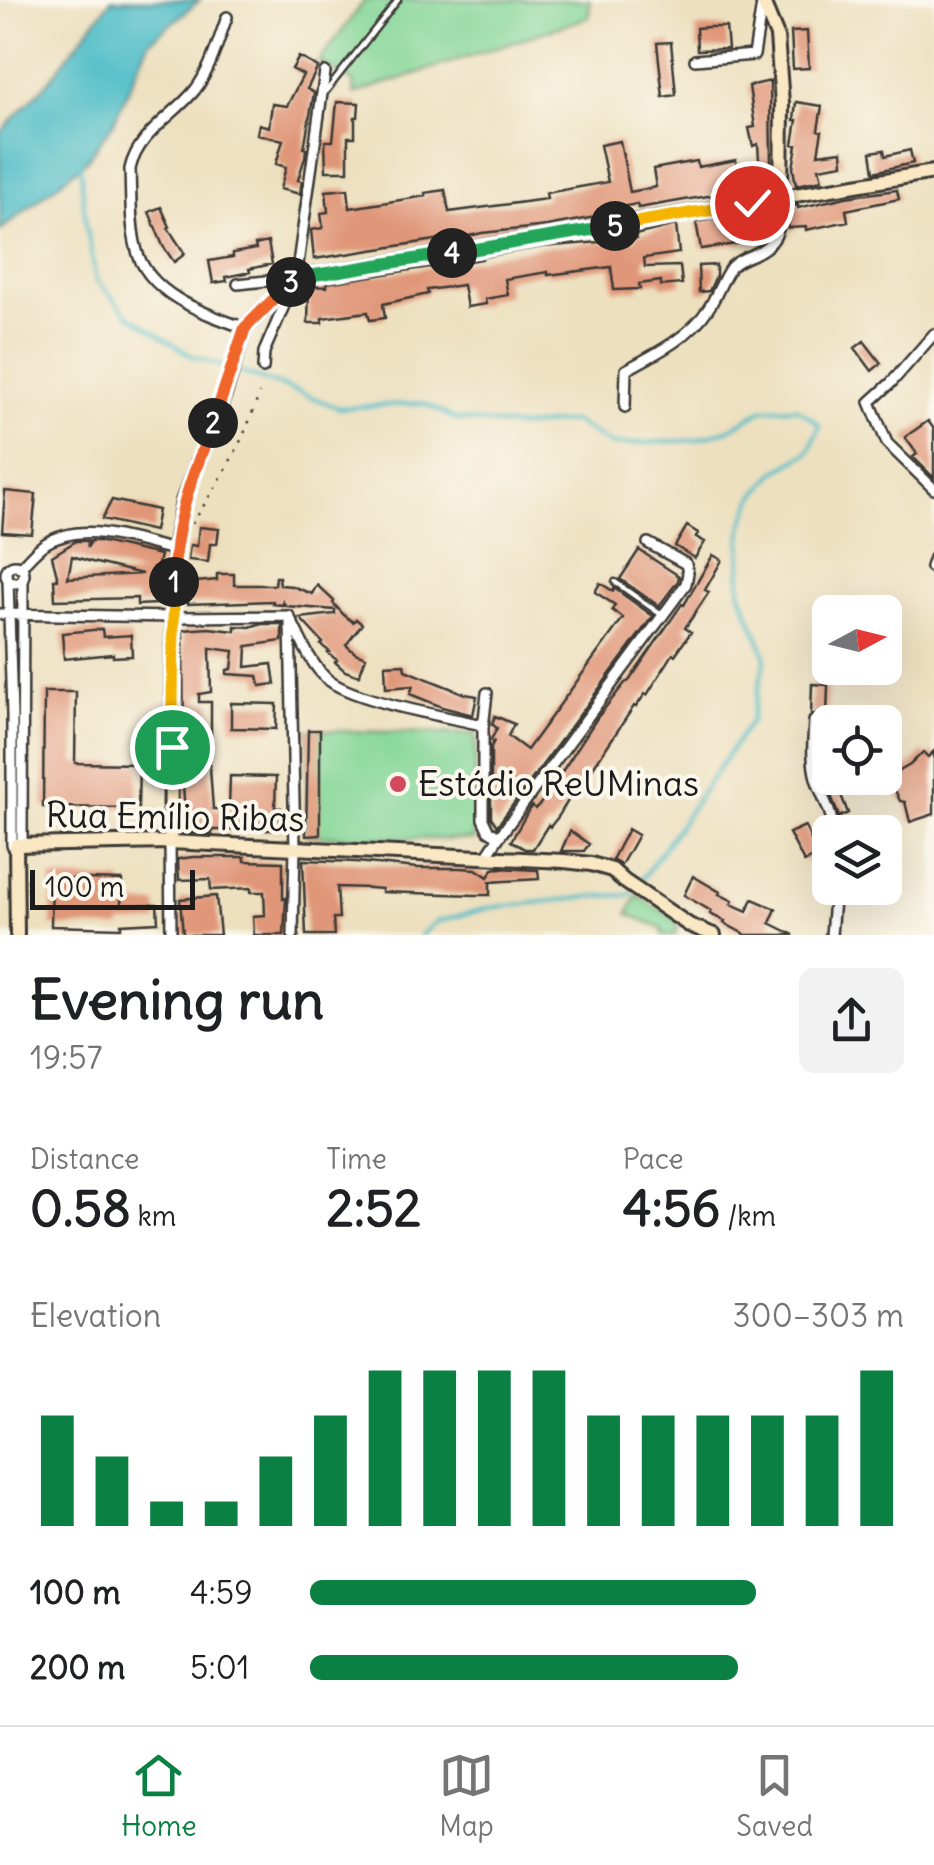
<!DOCTYPE html>
<meta charset="utf-8">
<style>
body{margin:0;font-family:Delius,sans-serif;background:#f2f2f2;color:#202124;height:100vh;display:flex;flex-direction:column;font-size:38px;white-space:nowrap}
*{box-sizing:border-box;margin:0}
p{font-size:32px;color:#757577}
.icon{flex:none;width:55px;height:55px;fill:none;stroke:currentColor;stroke-width:2;stroke-linecap:round;stroke-linejoin:round}
.map{position:relative;height:935px;overflow:hidden}
.drawer{display:flex;flex-direction:column;background:#fff;flex:1}
.drawer>*{flex:none}
.needle{width:65px;rotate:83deg}
.fabs{position:absolute;left:812px;top:595px;display:grid;gap:20px}
.fabs a{display:grid;place-items:center;width:90px;height:90px;border-radius:15px;background:#fff;box-shadow:0 10px 40px #0002;font-size:50px}
.scale{position:absolute;left:30px;bottom:25px;width:165px;box-sizing:border-box;padding-left:10px;border:5px solid #1c1c1c;border-top:0;font-size:28px;line-height:35px;white-space:nowrap;color:#1c1c1c;-webkit-text-stroke:8px #fbf7ec;paint-order:stroke}
.pin{position:absolute;display:grid;place-items:center;width:85px;height:85px;color:#fff;margin:-42px;border:5px solid #fff;border-radius:50%;box-shadow:0 2px 10px #0007}
.km{position:absolute;width:50px;height:50px;margin:-25px;border-radius:50%;background:#222;color:#fff;font-size:28px;line-height:50px;text-align:center}
.round{display:grid;place-items:center;flex:none;width:105px;height:105px;border-radius:15px;background:#f2f2f2}
.overview{display:flex;align-items:center;justify-content:space-between;height:170px;padding:0 30px}
h1{font-size:55px;font-weight:700;line-height:75px}
.figures{display:grid;grid-template-columns:repeat(3,1fr);gap:15px;height:170px;padding:10px 30px}
.figures div{display:grid;align-content:center}
.figures b{font-size:50px;font-weight:700}
.figures small{font-size:28px;font-weight:400}
.figures p{font-size:28px}
.chart{height:280px;padding:20px 30px}
.chart p{display:flex;justify-content:space-between}
.chart svg{width:100%;height:180px;margin-top:10px;stroke:#0b8043;stroke-width:6}
ul{padding:0 30px;list-style:none;font-size:32px}
li{display:grid;grid-template-columns:160px 120px 1fr;align-items:center;height:75px}
li i{height:25px;border-radius:12px;background:#0b8043}
.menu{display:flex;justify-content:space-around;align-items:center;height:140px;border-top:2px solid #e0e0e0;background:#fff;font-size:28px;color:#757577}
.menu a{display:grid;justify-items:center;gap:5px}
.menu .active{color:#0b8043}
.map>svg:first-child{display:block}
</style>
<div class="map">
<svg width="934" height="935" viewBox="0 0 934 935">
<rect width="100%" height="100%" fill="#fbf7ec"/>
<filter id="ink" filterUnits="userSpaceOnUse"><feTurbulence type="fractalNoise" baseFrequency=".01" numOctaves="2"/><feDisplacementMap in="SourceGraphic" scale="20" xChannelSelector="R" yChannelSelector="G"/><feConvolveMatrix kernelMatrix="1 2 1 2 8 2 1 2 1" color-interpolation-filters="sRGB"/></filter>
<filter id="wash" filterUnits="userSpaceOnUse"><feTurbulence type="fractalNoise" baseFrequency=".0048" numOctaves="4" result="noise"/><feDisplacementMap in="SourceGraphic" scale="40" xChannelSelector="R" yChannelSelector="G"/><feGaussianBlur stdDeviation="2.25" result="paint"/><feColorMatrix in="noise" values="0 0 0 0 0 0 0 0 0 0 0 0 0 0 0 0 0 1.4 0 .05"/><feComposite in="paint" operator="in"/></filter>
<g filter="url(#wash)">
<rect width="100%" height="100%" fill="#ede0bf"/>
<path fill="#84d698" stroke="#50795a" stroke-width="2.5" d="M365,0H590L589,17L354,94L353,82L319,62Z
M308,730L476,734L474,840L306,836Z
M637,895L678,922L676,935H663L662,928L628,914Z"/>
<path fill="#4fbdc7" stroke="#366c72" stroke-width="2.5" d="M111,0H200L149,42L114,122L86,161L0,231V133L48,82Z"/>
<g fill="none" stroke-linecap="round" stroke-linejoin="round">
<path stroke="#4fbdc7" stroke-width="4" d="M80,164L86,225L96,280L129,315L190,355L299,392L339,408L423,403L455,419L521,427L573,421L612,445L696,440L730,429L764,409L797,408L820,425L809,452L775,472L754,497L742,527L740,591L766,657L751,721L638,885
M421,935L436,922L488,908L598,896L630,895L632,892"/>
</g>
<g id="blocks">
<path fill="#e09678" fill-rule="evenodd" d="M709,27H726L728,49L697,50L696,28Z
M807,31L809,68L793,69L791,32Z
M671,42L676,95L663,97L657,43Z
M299,57L318,67L307,89L314,93L304,148L306,149L305,157L298,180L302,181L300,194L280,189L286,167L276,164L283,140L257,134L259,124L269,127L272,104L287,106L303,75L292,69Z
M770,81L771,174L760,175L758,144L753,146L749,128L755,127L749,86Z
M337,102L359,103L358,117H355V137H348V171H326L325,141H333Z
M796,102L822,106L818,130L822,131L818,154L842,151L843,164L819,168L822,180L796,185L793,168L797,145L793,144L797,120H794Z
M620,141L630,192L656,187L653,169L697,161L698,167L736,160L738,173L756,170L759,191L708,196L638,208L637,204L610,209L611,214L547,226L482,233L442,242V239L314,259L311,230L323,228L321,213L328,212L326,191L348,189L350,208L426,196L425,193L445,190L449,212L547,199L546,193L608,182L600,145Z
M884,150L885,156L910,150L913,163L874,172L871,152Z
M897,190L899,199L846,210L848,221L806,230V227L788,228L789,206L798,205V208L846,197Z
M161,207L170,227L168,228L185,254L174,262L163,246L149,212Z
M766,210L770,229L768,233L742,238L743,243L701,249L696,222Z
M676,225L679,253L644,258L645,267L680,266L682,284L661,286V281L639,284L640,289L614,290L611,267L548,275V272L505,279L508,295L485,299L486,304L467,307L463,285L427,290L428,294L383,304L385,318L370,320L368,312L322,318V323H308L309,286L327,287V283L482,259V257L542,247L636,239L635,235Z
M268,242L272,264L249,269L250,272L226,277L227,281L213,283L209,261L233,257V253L256,249L255,245Z
M716,265V276L709,291L699,292L698,266Z
M864,341L881,363L872,371L855,348Z
M928,421L934,429V478L913,457L917,454L905,437Z
M5,491L36,494L32,534L2,532Z
M112,500L158,510L154,531L102,519Z
M687,526L698,533L696,537L705,542L695,558L675,546Z
M199,527L219,529L217,544H210L208,562L188,560L190,545L197,546Z
M76,541H88L87,548L91,541H98L160,555L154,583L156,604L137,605V598L55,600L54,579H58L52,556ZM72,556L92,562L142,574L68,578Z
M639,550L679,576L678,581L659,606L620,579Z
M713,555L722,560L705,590L709,592L685,628L691,632L675,655L673,654L647,695L645,694L636,707L634,706L590,772L587,770L558,817L550,827L548,825L533,849H525L511,841L526,815L532,806L536,809L544,799L597,718L625,683L629,681L682,604L684,605Z
M217,574H234V585H275L276,577H279L280,585L292,586L312,594L317,585L334,601L333,603L344,615L353,622L356,619L362,624L346,645L355,653L366,657L359,676L345,671L335,662L337,660L328,653L330,652L321,645L323,643L300,618L335,614V610L286,606L283,602V605L273,604V601L188,604L186,583L217,580Z
M600,583L613,591L614,588L653,616L497,826L491,817V747L494,741L491,740L497,728L492,724L495,716L514,724L508,736L527,750L623,618L612,610L615,605L595,592Z
M259,624H282V641L247,646L246,667L272,664L275,684L260,686L258,676L227,674V670L232,669L234,651L210,648L211,692L199,694V702H211V754H209L213,809H229L230,776L276,777L275,808H281V830H212V834L180,832V813L185,812L181,760L184,759L183,630L209,628L235,631V626L250,627Z
M102,629L103,637L131,635L132,656L113,657V654L64,659L62,633Z
M404,664L405,670L465,694L477,696L473,715L442,707L410,694L413,686L386,688L385,665Z
M812,684L828,685L827,716L811,714Z
M44,692H76L75,763L139,764L138,808L43,807Z
M231,703L277,704L276,729L231,728Z
M308,730H320V835L306,836Z
M821,748H830V778H837L844,794L841,795L848,813L839,817L824,776Z
M934,751V814L910,822L905,802L900,801L889,777L910,765L923,752L928,757Z
M805,826L818,856L804,862L789,833Z
M628,829L638,835L621,865L612,860Z
M570,831L589,844L584,851H561Z
M193,857H245V861L283,862V899L286,898L284,935H254L253,916L265,915L264,892H251V888L211,890L210,879L179,880L178,859Z
M303,860L356,862L418,868H460L476,869L488,877L493,869L498,868L538,870L539,879L490,882V895H475L382,892V889L370,888L337,887L339,918H333L334,935H306Z
M693,876L720,892L719,894L733,901L731,904L747,911L753,899L776,909L770,923L794,935H746L724,923L725,921L710,914L711,911L684,895Z
M52,878L122,880L121,905L157,904L158,922L121,924V928L51,926Z
M216,896L220,935H183L180,899Z"/>
</g>
</g>
<g filter="url(#ink)">
<use href="#blocks" fill-opacity="0" stroke="#3b3934" stroke-width="2.5"/>
<g fill="none" stroke-linecap="round" stroke-linejoin="round">
<g stroke="#3b3934" stroke-width="9">
<path id="lane" d="M324,94L398,0
M615,582L663,616"/>
</g>
<g stroke="#3b3934" stroke-width="14">
<path id="street" d="M227,17C218,41 211,69 195,90C173,117 138,133 130,169C131,195 130,223 136,247C146,294 205,314 245,328
M695,60L754,55L762,4
M238,284L293,278
M934,334L891,383L870,402L887,443L934,489
M263,368L264,352L296,278L325,72
M625,407L626,370C655,354 689,338 708,309C717,296 722,279 731,267C737,261 744,258 752,255C782,242 779,227 781,198
M934,558L931,567L934,569
M6 574a9 9 0 1 1 18 0a9 9 0 1 1-18 0Z
M20,568C27,560 35,551 43,545C83,519 132,540 174,550
M8,580L12,715V845
M0,614L173,617L289,616
M289,616C300,637 309,662 326,678C349,700 443,716 478,724L483,728V819L488,830L499,837L485,858
M290,623L295,847L293,935
M814,721C813,741 811,760 816,778C821,796 834,814 833,832
M483,728L487,693
M499,837L686,584L688,573L686,564L648,543
M170,842L171,935
M22,845L23,578
M831,935L835,888"/>
</g>
<g stroke="#3b3934" stroke-width="18">
<path id="secondary" d="M762,0L777,36L782,104L781,198
M170,842L174,550L183,501L225,392L245,328L296,278L934,172
M17,935L16,845L170,842L564,861L591,864L612,870L624,881L689,925L714,935"/>
</g>
<path stroke="#3b3934" stroke-width="2.5" stroke-dasharray="2.5 8" stroke-linecap="butt" d="M192,524C218,483 246,440 259,393"/>
<use href="#lane" stroke="#fff" stroke-width="4"/>
<use href="#street" stroke="#fff" stroke-width="9"/>
<use href="#secondary" stroke="#fae7c3" stroke-width="12"/>
</g>
</g>
<g fill="none" stroke-linecap="round" stroke-linejoin="round" filter="url(#ink)">
<g stroke="#fff" stroke-width="20">
<path id="split-1" d="M172,747L174,582"/>
</g>
<g stroke="#fff" stroke-width="20">
<path id="split-2" d="M174,582C174,519 191,480 213,423"/>
</g>
<g stroke="#fff" stroke-width="20">
<path id="split-3" d="M213,423L245,328L291,282"/>
</g>
<g stroke="#fff" stroke-width="20">
<path id="split-4" d="M291,282L296,278L452,253"/>
</g>
<g stroke="#fff" stroke-width="20">
<path id="split-5" d="M452,253L615,226"/>
</g>
<g stroke="#fff" stroke-width="20">
<path id="split-6" d="M615,226L752,203"/>
</g>
<use href="#split-1" stroke="#f5b400" stroke-width="12"/>
<use href="#split-2" stroke="#f0652b" stroke-width="12"/>
<use href="#split-3" stroke="#f0652b" stroke-width="12"/>
<use href="#split-4" stroke="#22a559" stroke-width="12"/>
<use href="#split-5" stroke="#22a559" stroke-width="12"/>
<use href="#split-6" stroke="#f5b400" stroke-width="12"/>
</g>
<circle fill="#d1495b" stroke="#fbf7ec" stroke-width="4" cx="398" cy="784" r="10"/>
<g text-anchor="middle" stroke-width="8" stroke-linejoin="round" paint-order="stroke">
<g font-size="35" fill="#1c1c1c" stroke="#fbf7ec" text-anchor="start">
<text x="418" y="796">Estádio ReUMinas</text>
</g>
<g font-size="35" fill="#1c1c1c" stroke="#fbf7ec">
<text transform="translate(175 817) rotate(1)" y="12">Rua Emílio Ribas</text>
</g>
</g>
</svg>
<div class="fabs">
<a><svg class="needle" viewBox="-14 -14 28 28"><path d="M0-13l5 13h-10z" fill="#e53935"/><path d="M0 13l5-13h-10z" fill="#757577"/></svg></a>
<a><svg class="icon" aria-label="locate" viewBox="0 0 24 24"><circle cx="12" cy="12" r="6"/><path d="M12 2v4M12 18v4M2 12h4M18 12h4"/></svg></a>
<a><svg class="icon" aria-label="layers" viewBox="0 0 24 24"><path d="M12 4l9 5-9 5-9-5zM3 14l9 5 9-5"/></svg></a>
</div>
<div class="scale">100 m</div>
<div class="pin" style="left:172px;top:747px;background:#1e9e55"><svg class="icon" aria-label="arrive" viewBox="0 0 24 24"><path d="M6 21V4h12l-3 4 3 4H6"/></svg></div>
<div class="pin" style="left:752px;top:203px;background:#d93025"><svg class="icon" aria-label="check" viewBox="0 0 24 24"><path d="M5 12l5 5 9-10"/></svg></div>
<b class="km" style="left:174px;top:582px">1</b>
<b class="km" style="left:213px;top:423px">2</b>
<b class="km" style="left:291px;top:282px">3</b>
<b class="km" style="left:452px;top:253px">4</b>
<b class="km" style="left:615px;top:226px">5</b>
</div>
<section class="drawer">
<div class="overview"><div><h1>Evening run</h1><p>19:57</p></div><a class="round"><svg class="icon" aria-label="share" viewBox="0 0 24 24"><path d="M12 15V3M7 8l5-5 5 5M5 13v7h14v-7"/></svg></a></div>
<div class="figures">
<div><p>Distance</p><b>0.58<small> km</small></b></div>
<div><p>Time</p><b>2:52</b></div>
<div><p>Pace</p><b>4:56<small> /km</small></b></div>
</div>
<div class="chart"><p><span>Elevation</span>300–303 m</p>
<svg viewBox="0 0 160 44" preserveAspectRatio="none"><path d="M5 44V17M15 44V27M25 44V38M35 44V38M45 44V27M55 44V17M65 44V6M75 44V6M85 44V6M95 44V6M105 44V17M115 44V17M125 44V17M135 44V17M145 44V17M155 44V6"/></svg>
</div>
<ul>
<li><b>100 m</b>4:59<i style="width:75%"></i></li>
<li><b>200 m</b>5:01<i style="width:72%"></i></li>
</ul>
</section>
<nav class="menu">
<a class="active"><svg class="icon" aria-label="home" viewBox="0 0 24 24"><path d="M3 11l9-7 9 7M6 9v11h12V9"/></svg>Home</a>
<a><svg class="icon" aria-label="map" viewBox="0 0 24 24"><path d="M3 6l6-2 6 2 6-2v14l-6 2-6-2-6 2zM9 4v14M15 6v14"/></svg>Map</a>
<a><svg class="icon" aria-label="saved" viewBox="0 0 24 24"><path d="M7 4h10v16l-5-4-5 4z"/></svg>Saved</a>
</nav>
